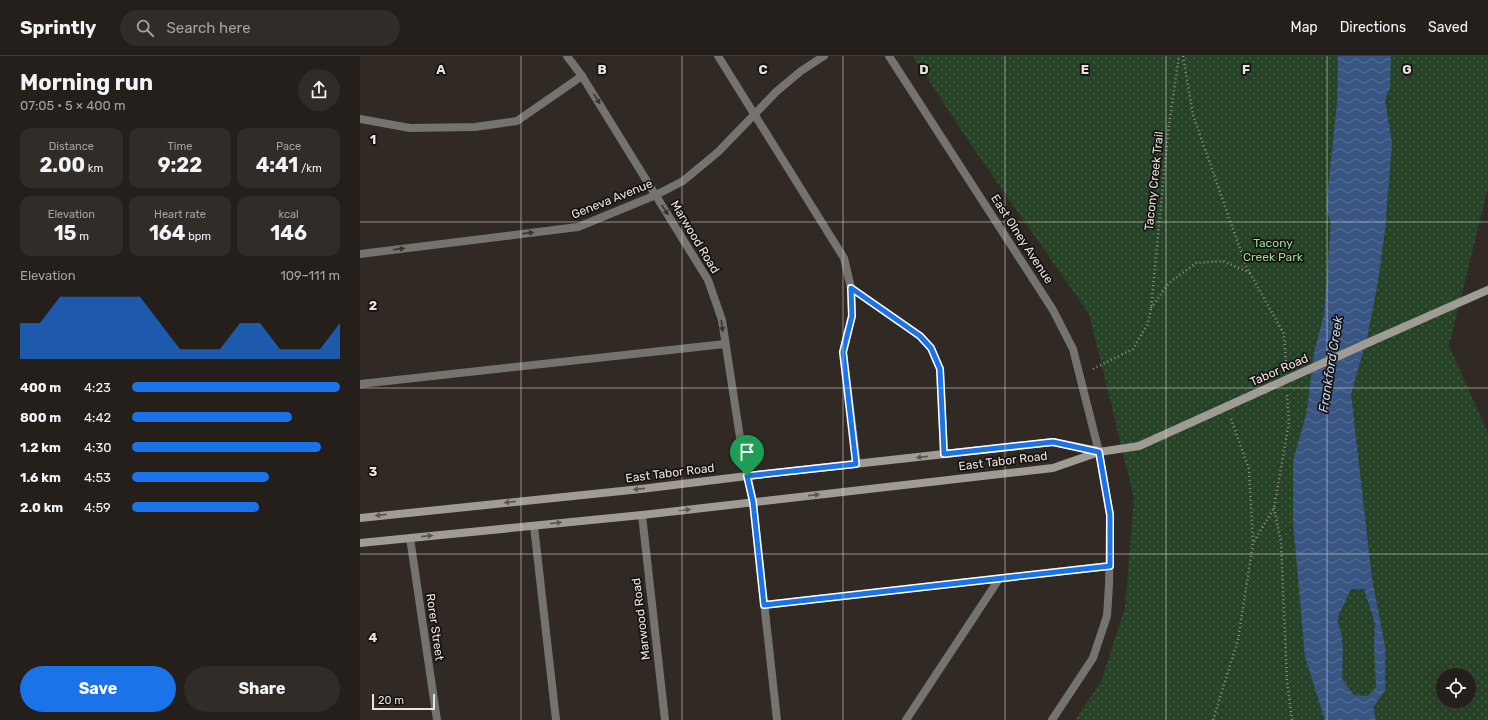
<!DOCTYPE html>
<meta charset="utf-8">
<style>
body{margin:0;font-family:Rubik,sans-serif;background:#312c28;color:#f1f3f6;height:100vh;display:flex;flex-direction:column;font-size:15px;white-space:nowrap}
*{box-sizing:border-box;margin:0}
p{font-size:13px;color:#a3a2a3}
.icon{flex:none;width:22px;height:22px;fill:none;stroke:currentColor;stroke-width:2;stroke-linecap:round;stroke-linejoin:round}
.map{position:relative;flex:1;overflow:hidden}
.drawer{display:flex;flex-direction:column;background:#251f1b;width:360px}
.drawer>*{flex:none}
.tools{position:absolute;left:1076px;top:612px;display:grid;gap:8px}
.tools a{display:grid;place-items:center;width:40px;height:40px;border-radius:50%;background:#251f1b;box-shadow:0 4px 16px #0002,0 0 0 1px #423d3a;font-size:20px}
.scale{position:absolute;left:12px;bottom:10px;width:63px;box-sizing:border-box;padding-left:4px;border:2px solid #e8e3e0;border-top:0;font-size:11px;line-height:14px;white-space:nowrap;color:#e8e3e0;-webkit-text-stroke:3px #161210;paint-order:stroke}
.pin{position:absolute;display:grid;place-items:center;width:34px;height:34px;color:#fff;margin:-41px -17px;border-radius:50% 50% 50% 0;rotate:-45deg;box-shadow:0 0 4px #0007}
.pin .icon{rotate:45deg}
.round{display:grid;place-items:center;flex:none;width:42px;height:42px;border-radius:21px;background:#312c28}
.summary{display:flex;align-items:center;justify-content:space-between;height:68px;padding:0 20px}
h1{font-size:22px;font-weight:700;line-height:30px}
.stats{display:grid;grid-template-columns:repeat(3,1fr);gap:6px;height:68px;padding:4px 20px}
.stats div{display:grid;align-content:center;border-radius:10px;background:#312c28;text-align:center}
.stats b{font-size:20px;font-weight:700}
.stats small{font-size:11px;font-weight:400}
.stats p{font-size:11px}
.chart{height:112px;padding:8px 20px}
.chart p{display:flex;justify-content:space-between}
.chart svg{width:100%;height:72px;margin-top:4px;fill:#1a73e8;opacity:.7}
.button{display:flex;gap:8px;margin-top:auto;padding:8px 20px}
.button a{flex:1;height:46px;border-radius:24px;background:#1a73e8;color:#fff;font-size:16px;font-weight:700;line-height:46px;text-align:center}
.button a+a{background:#312c28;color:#f1f3f6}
ul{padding:0 20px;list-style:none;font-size:13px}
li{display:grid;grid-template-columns:64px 48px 1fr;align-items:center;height:30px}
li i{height:10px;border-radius:5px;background:#1a73e8}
header{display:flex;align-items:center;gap:24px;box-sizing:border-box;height:56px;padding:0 20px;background:#251f1b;border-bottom:1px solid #423d3a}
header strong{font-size:19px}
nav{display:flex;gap:22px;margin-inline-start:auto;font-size:14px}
.search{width:280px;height:36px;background:#312c28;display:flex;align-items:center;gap:10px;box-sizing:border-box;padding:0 14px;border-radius:22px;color:#a3a2a3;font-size:15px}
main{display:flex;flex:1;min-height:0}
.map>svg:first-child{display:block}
</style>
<header>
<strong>Sprintly</strong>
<div class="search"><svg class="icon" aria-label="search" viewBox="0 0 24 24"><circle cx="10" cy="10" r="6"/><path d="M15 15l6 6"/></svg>Search here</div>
<nav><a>Map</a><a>Directions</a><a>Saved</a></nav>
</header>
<main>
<section class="drawer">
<div class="summary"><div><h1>Morning run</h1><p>07:05 · 5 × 400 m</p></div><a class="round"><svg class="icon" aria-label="share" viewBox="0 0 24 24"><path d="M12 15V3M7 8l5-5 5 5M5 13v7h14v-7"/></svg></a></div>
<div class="stats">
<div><p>Distance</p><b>2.00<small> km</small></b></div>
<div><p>Time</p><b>9:22</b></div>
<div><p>Pace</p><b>4:41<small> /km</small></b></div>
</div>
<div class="stats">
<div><p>Elevation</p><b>15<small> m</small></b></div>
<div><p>Heart rate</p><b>164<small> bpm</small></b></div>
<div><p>kcal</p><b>146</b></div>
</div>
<div class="chart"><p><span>Elevation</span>109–111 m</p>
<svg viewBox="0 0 160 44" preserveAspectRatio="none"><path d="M0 44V22L10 22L20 6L30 6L40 6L50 6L60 6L70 22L80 38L90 38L100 38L110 22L120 22L130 38L140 38L150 38L160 22V44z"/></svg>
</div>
<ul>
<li><b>400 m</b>4:23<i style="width:100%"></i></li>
<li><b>800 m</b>4:42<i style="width:77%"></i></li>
<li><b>1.2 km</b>4:30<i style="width:91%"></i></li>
<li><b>1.6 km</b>4:53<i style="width:66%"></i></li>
<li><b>2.0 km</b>4:59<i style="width:61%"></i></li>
</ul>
<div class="button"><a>Save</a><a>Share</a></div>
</section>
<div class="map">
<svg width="1128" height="664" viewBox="0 0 1128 664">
<defs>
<pattern id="park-dots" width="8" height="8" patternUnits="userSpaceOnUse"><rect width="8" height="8" fill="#274327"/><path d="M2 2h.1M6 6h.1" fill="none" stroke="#465e46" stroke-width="1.8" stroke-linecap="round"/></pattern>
<pattern id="water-waves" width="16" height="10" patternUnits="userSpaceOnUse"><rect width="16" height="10" fill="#395683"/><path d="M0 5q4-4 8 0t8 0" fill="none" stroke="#566e94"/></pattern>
</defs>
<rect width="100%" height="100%" fill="#312924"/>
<path fill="url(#park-dots)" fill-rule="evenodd" d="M553,0H1128V132L1089,290L1128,377V664H715L741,626L765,552L774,442L729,258L607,83ZM1083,619H1109V645H1083Z"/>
<path fill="url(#water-waves)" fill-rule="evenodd" d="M978,0H1031L1030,32L1025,43L1032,88L1025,174L1018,226L1007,282L991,338L1012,523L1025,590V634L1013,652L1016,664H965L945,601L933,465V405L947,355L954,297L964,258L971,167L966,152L977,47ZM991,533H1004L1015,567L1014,589L1016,631L1008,640L994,639L982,623L983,593L981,576L977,563Z"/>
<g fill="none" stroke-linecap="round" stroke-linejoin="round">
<path stroke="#948e8a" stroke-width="2.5" stroke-dasharray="1 3" stroke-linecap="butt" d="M823,0L833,59L886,210L924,278L926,308
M791,252L809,227L836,207L863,205L890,217
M733,313L773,293L788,267L791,253L808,76L819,0
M871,363L889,413L893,486
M914,452L921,486L927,625L932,664
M853,664L878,584L893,487L914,452L929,366L927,339"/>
<path stroke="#75736f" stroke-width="8" d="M358,0L484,202L491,232L492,259L483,296L497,408
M0,63L50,72L115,71L157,65L222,20
M491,232L560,280L571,292L580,313L584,398
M0,328L365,288
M393,446L417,664
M174,470L196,664
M404,549L749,510
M546,664L639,523"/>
<path stroke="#75736f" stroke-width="8" d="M207,0L222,20L348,224L362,264L381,388L393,446
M529,0L693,254L713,293L739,396L750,459L749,529L747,560L733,602L692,664
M0,198L218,171L296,139L323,125L358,96L417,35L441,15L464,0
M282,459L305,664
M50,482L77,664"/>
<path stroke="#9f9c96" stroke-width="8" d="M1012,285L1128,234
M0,462L281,433L387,420L693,386L738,395
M0,487L282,459L693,412L739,396L779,390L892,339"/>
<path stroke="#9f9c96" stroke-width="8" d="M892,339L1012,285"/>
</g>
<defs><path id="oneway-solid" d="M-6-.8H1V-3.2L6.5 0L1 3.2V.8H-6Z"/></defs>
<g fill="#373431">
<use href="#oneway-solid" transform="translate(237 43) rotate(58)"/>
<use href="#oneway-solid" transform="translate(305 154) rotate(57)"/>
<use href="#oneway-solid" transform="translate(168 177) rotate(-7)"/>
<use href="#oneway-solid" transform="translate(39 193) rotate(-7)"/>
<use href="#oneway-solid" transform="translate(362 270) rotate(82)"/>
</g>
<g fill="#5a5753">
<use href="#oneway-solid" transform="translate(562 401) rotate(174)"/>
<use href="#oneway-solid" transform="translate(279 433) rotate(174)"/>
<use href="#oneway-solid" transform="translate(454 439) rotate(-6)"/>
<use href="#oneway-solid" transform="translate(150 446) rotate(174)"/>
<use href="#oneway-solid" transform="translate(325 454) rotate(-7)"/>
<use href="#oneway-solid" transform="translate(21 459) rotate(174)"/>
<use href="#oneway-solid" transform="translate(196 467) rotate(-6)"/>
<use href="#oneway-solid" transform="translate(67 480) rotate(-6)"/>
</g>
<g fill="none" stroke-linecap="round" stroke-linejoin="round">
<g stroke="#fff" stroke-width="8">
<path id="route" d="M491,232L560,280L571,292L580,313L584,398L693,386L739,396L750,459V510L404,549L393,446L387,420L496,408L483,296L492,260Z"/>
</g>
<use href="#route" stroke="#1a73e8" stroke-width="5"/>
</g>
<path fill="none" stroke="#e8e3e0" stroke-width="1" stroke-opacity="0.55" d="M161,0V664M322,0V664M483,0V664M645,0V664M806,0V664M967,0V664M0,166H1128M0,332H1128M0,498H1128"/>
<g text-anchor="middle" stroke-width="3.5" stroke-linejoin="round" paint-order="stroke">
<g font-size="12" fill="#e8e3e0" stroke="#161210">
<text transform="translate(794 125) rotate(-84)" y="4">Tacony Creek Trail</text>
<text transform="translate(252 143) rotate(-22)" y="4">Geneva Avenue</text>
<text transform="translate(335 181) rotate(59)" y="4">Marwood Road</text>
<text transform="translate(662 183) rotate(57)" y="4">East Olney Avenue</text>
<text transform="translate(919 314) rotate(-24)" y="4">Tabor Road</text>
<text transform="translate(643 405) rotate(-7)" y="4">East Tabor Road</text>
<text transform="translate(310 417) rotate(-7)" y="4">East Tabor Road</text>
<text transform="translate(281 563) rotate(-97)" y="4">Marwood Road</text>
<text transform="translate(75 571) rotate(82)" y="4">Rorer Street</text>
</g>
<g font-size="12" fill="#9ad997" stroke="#161210">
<text x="913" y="191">Tacony<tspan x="913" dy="14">Creek Park</tspan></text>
</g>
<g font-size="13" font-style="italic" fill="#c1d4f1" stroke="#161210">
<text transform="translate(970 308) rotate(-81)" y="5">Frankford Creek</text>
</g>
</g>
<g font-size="13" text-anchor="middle" font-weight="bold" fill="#e8e3e0" stroke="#161210" stroke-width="3.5" stroke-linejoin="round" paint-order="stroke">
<text x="81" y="18">A</text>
<text x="242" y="18">B</text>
<text x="403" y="18">C</text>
<text x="564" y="18">D</text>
<text x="725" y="18">E</text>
<text x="886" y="18">F</text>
<text x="1047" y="18">G</text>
<text x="13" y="88">1</text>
<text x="13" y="254">2</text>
<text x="13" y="420">3</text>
<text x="13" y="586">4</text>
</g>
</svg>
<div class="tools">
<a><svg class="icon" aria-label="locate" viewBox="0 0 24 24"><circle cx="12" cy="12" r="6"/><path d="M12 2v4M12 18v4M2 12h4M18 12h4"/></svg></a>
</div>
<div class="scale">20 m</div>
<div class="pin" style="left:387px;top:420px;background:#1e9e55"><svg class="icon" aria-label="arrive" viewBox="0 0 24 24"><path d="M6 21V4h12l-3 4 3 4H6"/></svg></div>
</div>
</main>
